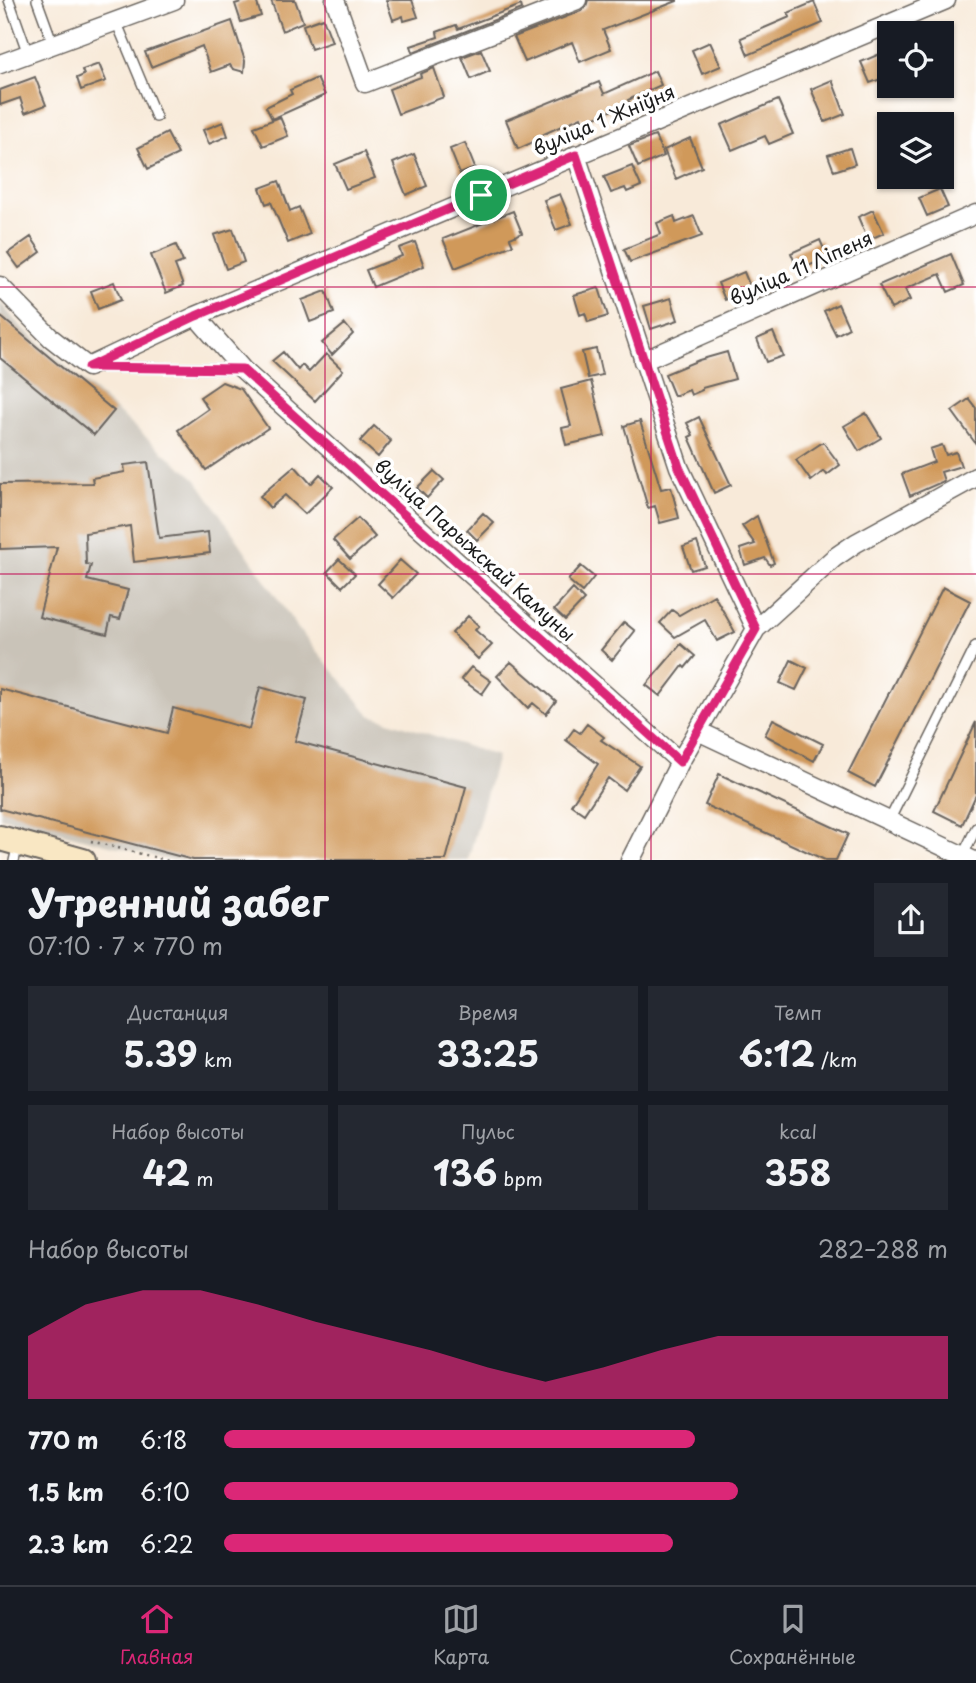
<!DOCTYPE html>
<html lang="ru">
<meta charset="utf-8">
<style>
body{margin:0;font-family:"Playpen Sans",sans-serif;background:#242831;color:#f1f3f6;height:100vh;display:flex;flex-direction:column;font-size:26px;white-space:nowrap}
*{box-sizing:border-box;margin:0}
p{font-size:23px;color:#9ea1a6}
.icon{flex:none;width:38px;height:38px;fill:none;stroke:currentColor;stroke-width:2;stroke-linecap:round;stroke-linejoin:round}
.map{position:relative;height:860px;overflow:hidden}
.details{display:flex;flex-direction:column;background:#171b24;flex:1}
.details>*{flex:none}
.fabs{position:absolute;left:877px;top:21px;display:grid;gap:14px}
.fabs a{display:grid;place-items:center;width:77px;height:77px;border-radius:0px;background:#171b24;box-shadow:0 2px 5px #0004;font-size:35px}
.pin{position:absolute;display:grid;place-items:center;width:60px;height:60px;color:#fff;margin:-30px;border:4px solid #fff;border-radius:50%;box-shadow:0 2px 7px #0007}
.round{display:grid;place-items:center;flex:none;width:74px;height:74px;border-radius:0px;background:#242831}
.headline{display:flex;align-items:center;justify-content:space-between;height:119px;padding:0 28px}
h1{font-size:38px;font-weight:700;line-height:52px}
.figures{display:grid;grid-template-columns:repeat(3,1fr);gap:10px;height:119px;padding:7px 28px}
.figures div{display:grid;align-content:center;border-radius:0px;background:#242831;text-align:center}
.figures b{font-size:35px;font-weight:700}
.figures small{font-size:19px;font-weight:400}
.figures p{font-size:19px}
.chart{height:196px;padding:14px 28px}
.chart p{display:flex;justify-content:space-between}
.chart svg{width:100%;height:126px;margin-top:7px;fill:#db2777;opacity:.7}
ul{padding:0 28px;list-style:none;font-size:23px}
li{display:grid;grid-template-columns:112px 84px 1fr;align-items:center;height:52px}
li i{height:18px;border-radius:9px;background:#db2777}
.menu{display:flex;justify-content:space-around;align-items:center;height:98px;border-top:2px solid #363941;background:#171b24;font-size:19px;color:#9ea1a6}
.menu a{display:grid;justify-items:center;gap:4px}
.menu .active{color:#db2777}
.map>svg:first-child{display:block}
</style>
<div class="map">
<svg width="976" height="861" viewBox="0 0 976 861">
<rect width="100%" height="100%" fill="#fff"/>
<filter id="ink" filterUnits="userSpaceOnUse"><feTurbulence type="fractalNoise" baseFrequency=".0143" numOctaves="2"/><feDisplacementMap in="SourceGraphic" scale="14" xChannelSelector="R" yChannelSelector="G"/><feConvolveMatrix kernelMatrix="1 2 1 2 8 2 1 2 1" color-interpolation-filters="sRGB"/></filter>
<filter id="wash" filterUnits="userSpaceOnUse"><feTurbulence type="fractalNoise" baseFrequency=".00686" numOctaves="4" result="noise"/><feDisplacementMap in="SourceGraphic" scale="28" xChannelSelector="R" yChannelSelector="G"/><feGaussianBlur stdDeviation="1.57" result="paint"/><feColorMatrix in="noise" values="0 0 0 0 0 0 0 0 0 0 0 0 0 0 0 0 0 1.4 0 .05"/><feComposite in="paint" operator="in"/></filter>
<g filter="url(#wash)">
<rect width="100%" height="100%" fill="#f8ead9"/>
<path fill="#c9c3b8" d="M0,302L16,322L148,439L196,479L299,630L370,715L497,756L468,860H169L0,817Z"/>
<g id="blocks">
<path fill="#d0995a" d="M247,0H256L261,16L241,22L235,4Z
M271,0H295L303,22L282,31Z
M386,0H412L418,17L404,21L403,16L393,20Z
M588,0H677V1L603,30L611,49L580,62L572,42L525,62L514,37L581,11L586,7Z
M814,2L823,23L748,55L741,38L790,17L788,13Z
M521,5L522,9L413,52L411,46L438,37L437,32L456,25L458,29Z
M323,18L332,42L311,49L303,25Z
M232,21L245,61L244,72L233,69L230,65L211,72L202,46L151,67L145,52Z
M710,42L721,66L702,74L692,50Z
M481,50L490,71L471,79L462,57Z
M882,53L889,69V76L870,83L861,62Z
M99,64L106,81L81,90L77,78L84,75L82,70Z
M434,68L444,97L398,114L389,89L421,77L420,74Z
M655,71L661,85L628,100L632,107L617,114L615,109L583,122L581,117L535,138L536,141L518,149L506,120L599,82L604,94Z
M35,77L46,105L25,113L20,98L0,105V90Z
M317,78L325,95L272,119L266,107L292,94L290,90Z
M832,80L845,114L825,122L811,89Z
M778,100L793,134L769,144L765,136L732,150L721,125Z
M280,117L288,136L263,146L254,127Z
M223,122L228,136L209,144L203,130Z
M167,133L178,154L148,169L138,148Z
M655,136L664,156L638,167L629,146Z
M690,138L702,167L676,179L664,150Z
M465,143L475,168L460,174L450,149Z
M850,148L855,164L834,171L828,155Z
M364,152L375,178L346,189L335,164Z
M414,154L427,186L406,195L393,163Z
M632,166L641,186L627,192L625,188L611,193L604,177Z
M279,181L290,211L299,207L310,234L288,243L271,202L266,204L260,188Z
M940,189L948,207L927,216L919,198Z
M560,194L572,224L556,230L544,200Z
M873,210L884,233L868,240L858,217Z
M513,211L522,233L510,238L513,245L455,268L443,239Z
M674,216L676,223L694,216L702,236L630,262L624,249L661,234L657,223Z
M233,229L244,262L226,269L214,235Z
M31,237L41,252L19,268L8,253Z
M820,240L828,258L798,270L791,253Z
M415,242L424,266L373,287L366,270L402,256L399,248Z
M176,245L183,262L175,265L183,286L166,293L151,255Z
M951,254L964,285L948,292L940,274L905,289L910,300L891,309L879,285Z
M744,272L751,289L725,300L718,283Z
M114,282L121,300L98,309L91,291Z
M599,288L608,316L588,322L585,313L580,315L574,295Z
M326,291L334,313L310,322L302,300Z
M671,298L678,320L651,329L644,306Z
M838,304L849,328L836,335L824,311Z
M0,316L114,411L94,435L0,358Z
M345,324L353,334L332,355L322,343Z
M773,332L783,356L766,362L757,339Z
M596,349L602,375L588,378L582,352Z
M283,352L298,370L302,365L309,372L326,354L343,370L315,401L272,361Z
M727,352L735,379L702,388V390L691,395L689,390L674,396L665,374L699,360Z
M591,381L605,436L566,445L562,428L571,426L561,389Z
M222,382L241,389L268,428L206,470L178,430L208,409L200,397Z
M969,399L976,408V444L952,411Z
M866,413L881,438L859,451L844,426Z
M699,417L731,485L714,493L689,437L693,435L687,423Z
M640,421L661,489L671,487L679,518L660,523L655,506L648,508L624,426Z
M374,426L391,441L378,457L360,441Z
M823,442L840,465L827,475L824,471L811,481L796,460Z
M942,445L946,455L956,452L961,466L941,472L944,481L910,496L902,474L934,462L930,449Z
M148,462L159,538L208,532L210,553L134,562L130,526L85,533L86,564L91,565L87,580L128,590L120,619L111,617L107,634L39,617L57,547L0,549V484L93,483L92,478L125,472L124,465Z
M295,466L311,484L320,474L333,487L305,514L285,495L270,508L260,496Z
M434,471L444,480L427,498L417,488Z
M483,513L494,523L477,540L467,530Z
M757,516L774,563L770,565L765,558L745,565L740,549L755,544L742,526Z
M358,518L375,537L350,559L333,540Z
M697,542L705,566L691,570L683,547Z
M339,559L355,574L342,587L327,572Z
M400,560L416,574L393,598L378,584Z
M581,566L594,577L582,592L568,580Z
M943,587L970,601L875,787L848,773Z
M573,589L584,600L565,620L554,610Z
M714,595L735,632L717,641L705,620L675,637L660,623L672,610L679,615Z
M468,616L479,626L475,630L492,645L478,659L452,633Z
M624,622L635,631L612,660L601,650Z
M681,644L695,656L685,668L683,666L660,696L646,685Z
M791,660L807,668L796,690L780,683Z
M511,662L556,701L546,714L533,703L528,708L497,676Z
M471,667L491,681L482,694L461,679Z
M260,687L307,700L295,741L466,787L446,860H193L0,809V689L167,733L173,708L249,729Z
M773,719L823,744L814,761L765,735Z
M976,722V795L962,825L934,811Z
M587,724L604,737L601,740L640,766L624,790L608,778L584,814L571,805L598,764L566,740L574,729L580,733Z
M719,774L848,834L836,860H825L705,805Z"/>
</g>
</g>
<g filter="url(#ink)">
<use href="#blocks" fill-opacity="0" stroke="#69645e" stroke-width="2"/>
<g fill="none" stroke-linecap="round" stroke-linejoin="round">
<g stroke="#69645e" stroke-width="12">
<path id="service" d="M9,0L28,54
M37,0L53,44
M116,21L156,117
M97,367L240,369
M889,821L976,646
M963,855L976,828
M14,861L18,844"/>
</g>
<g stroke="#69645e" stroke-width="21">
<path id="minor" d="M335,0L365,83L577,0
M0,64L174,0
M576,155L679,467L756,629
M0,286L51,338L88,367L196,316L946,0
M196,316L242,369L680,762
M643,361L976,214
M698,731L974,861
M630,861L680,762L756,629L834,558L856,543L976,477"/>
</g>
<g stroke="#69645e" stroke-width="28">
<path id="secondary" d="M0,838L83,861"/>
</g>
<path stroke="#69645e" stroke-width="2.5" stroke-dasharray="2 5" stroke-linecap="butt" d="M91,841L169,861"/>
<use href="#service" stroke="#fff" stroke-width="9"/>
<use href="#minor" stroke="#fff" stroke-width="18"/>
<use href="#secondary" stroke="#f9e7c3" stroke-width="24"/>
</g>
</g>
<g fill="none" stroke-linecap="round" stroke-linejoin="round" filter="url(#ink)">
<g stroke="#fff" stroke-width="14">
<path id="route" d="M576,155L679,467L756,629L680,762L242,369L88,367L196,316Z"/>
</g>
<use href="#route" stroke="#db2777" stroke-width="9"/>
</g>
<path fill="none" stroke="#c2185b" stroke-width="2" stroke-opacity="0.55" d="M325,0V861M651,0V861M0,287H976M0,574H976"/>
<g text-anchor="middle" stroke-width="7" stroke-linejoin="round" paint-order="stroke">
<g font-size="19" fill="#1c1c1c" stroke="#fff">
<text transform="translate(604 120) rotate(-23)" y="7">вуліца 1 Жніўня</text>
<text transform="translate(801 268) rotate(-24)" y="7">вуліца 11 Ліпеня</text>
<text transform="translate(475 550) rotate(42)" y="7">вуліца Парыжскай Камуны</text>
</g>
</g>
</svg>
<div class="fabs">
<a><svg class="icon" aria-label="locate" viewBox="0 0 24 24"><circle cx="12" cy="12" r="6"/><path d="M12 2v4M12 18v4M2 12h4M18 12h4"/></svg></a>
<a><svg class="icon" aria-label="layers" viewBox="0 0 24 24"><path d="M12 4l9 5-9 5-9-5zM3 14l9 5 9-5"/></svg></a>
</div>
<div class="pin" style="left:481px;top:195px;background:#1e9e55"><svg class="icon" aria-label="arrive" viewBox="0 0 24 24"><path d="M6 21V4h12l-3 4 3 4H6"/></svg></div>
</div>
<section class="details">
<div class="headline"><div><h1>Утренний забег</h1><p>07:10 · 7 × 770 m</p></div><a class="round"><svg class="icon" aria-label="share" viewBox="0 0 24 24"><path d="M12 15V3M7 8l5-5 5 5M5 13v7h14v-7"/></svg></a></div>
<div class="figures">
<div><p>Дистанция</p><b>5.39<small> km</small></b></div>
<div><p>Время</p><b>33:25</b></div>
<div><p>Темп</p><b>6:12<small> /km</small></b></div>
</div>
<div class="figures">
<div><p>Набор высоты</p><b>42<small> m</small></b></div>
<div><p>Пульс</p><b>136<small> bpm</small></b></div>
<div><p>kcal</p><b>358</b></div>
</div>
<div class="chart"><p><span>Набор высоты</span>282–288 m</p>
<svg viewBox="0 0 160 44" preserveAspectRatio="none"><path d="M0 44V22L10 11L20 6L30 6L40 11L50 17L60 22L70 27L80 33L90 38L100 33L110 27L120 22L130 22L140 22L150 22L160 22V44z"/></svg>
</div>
<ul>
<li><b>770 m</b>6:18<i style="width:65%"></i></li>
<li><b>1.5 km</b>6:10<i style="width:71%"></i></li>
<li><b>2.3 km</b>6:22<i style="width:62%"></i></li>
</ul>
</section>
<nav class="menu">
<a class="active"><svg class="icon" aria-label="home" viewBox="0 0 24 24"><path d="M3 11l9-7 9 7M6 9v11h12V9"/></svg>Главная</a>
<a><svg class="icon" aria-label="map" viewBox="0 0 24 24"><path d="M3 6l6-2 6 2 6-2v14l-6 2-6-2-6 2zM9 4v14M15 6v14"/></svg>Карта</a>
<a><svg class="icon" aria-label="saved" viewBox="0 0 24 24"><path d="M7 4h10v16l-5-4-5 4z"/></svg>Сохранённые</a>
</nav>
